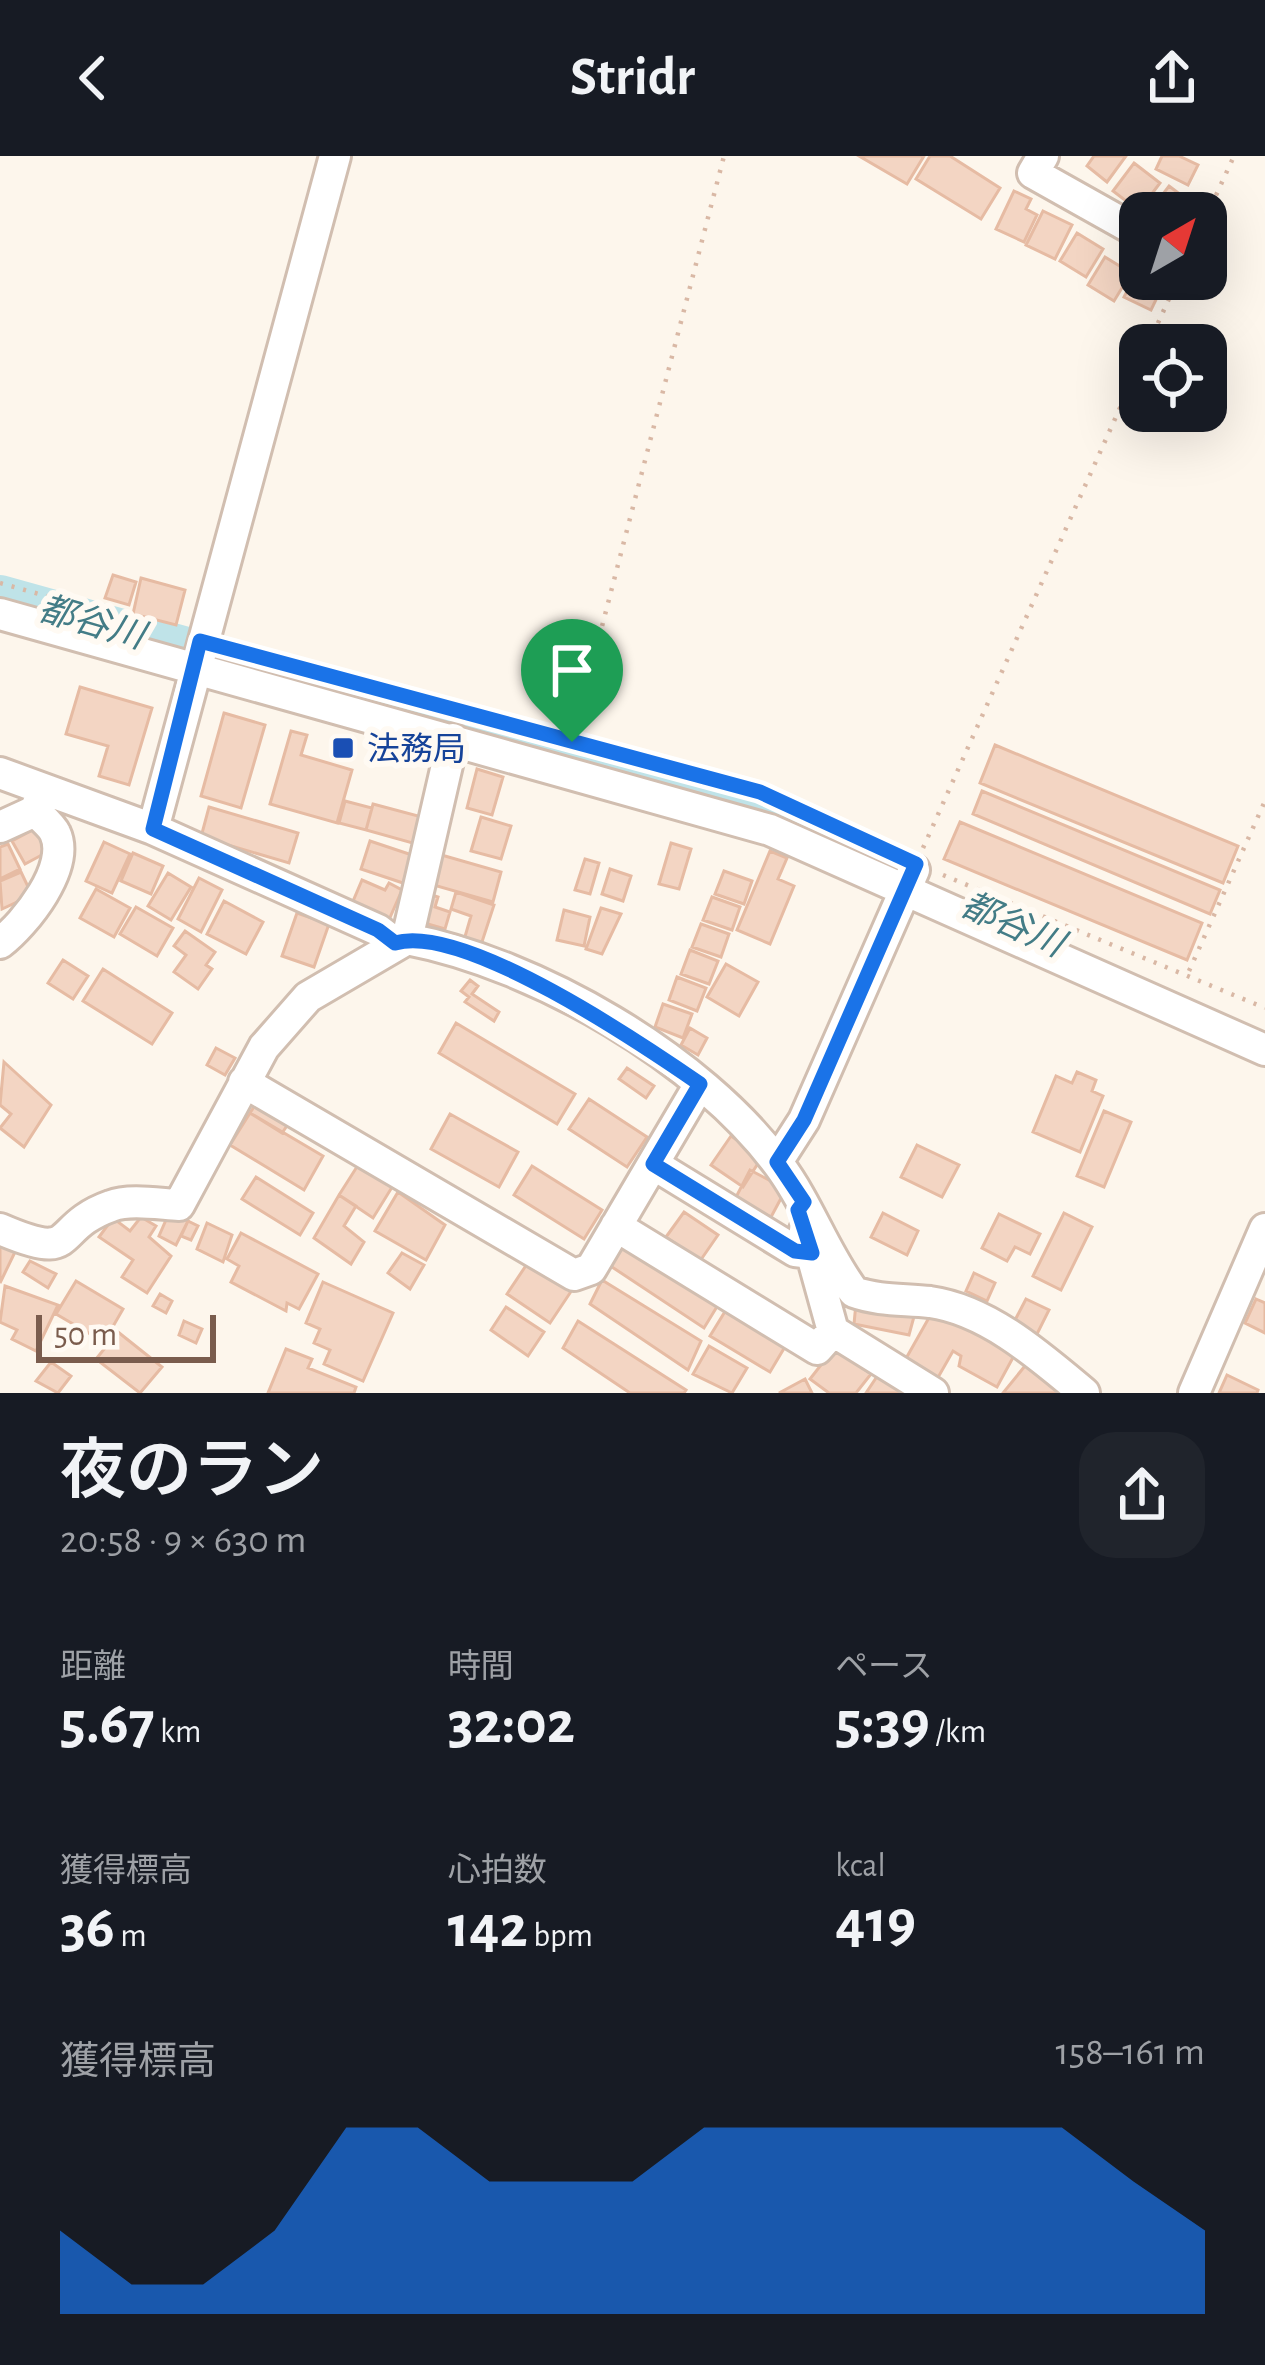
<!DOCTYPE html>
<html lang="ja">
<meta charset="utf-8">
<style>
body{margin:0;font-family:"Alegreya Sans","Noto Sans JP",sans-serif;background:#20242c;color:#f1f3f6;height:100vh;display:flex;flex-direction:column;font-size:45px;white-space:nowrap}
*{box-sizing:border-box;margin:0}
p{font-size:39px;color:#9ea1a6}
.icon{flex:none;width:66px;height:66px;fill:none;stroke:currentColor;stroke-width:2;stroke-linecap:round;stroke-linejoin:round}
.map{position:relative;height:1237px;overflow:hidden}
.details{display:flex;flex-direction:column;background:#171b24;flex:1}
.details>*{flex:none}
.needle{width:78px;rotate:39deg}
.buttons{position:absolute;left:1119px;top:36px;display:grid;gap:24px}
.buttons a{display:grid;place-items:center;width:108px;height:108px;border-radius:24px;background:#171b24;box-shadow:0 12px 48px #0002;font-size:60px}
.scale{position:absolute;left:36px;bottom:30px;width:180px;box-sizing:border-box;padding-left:12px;border:6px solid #7a5c4d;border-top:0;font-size:33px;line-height:42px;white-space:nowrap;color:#7a5c4d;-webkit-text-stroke:9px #fffaf3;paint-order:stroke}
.pin{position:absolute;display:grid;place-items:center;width:102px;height:102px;color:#fff;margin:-123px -51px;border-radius:50% 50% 50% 0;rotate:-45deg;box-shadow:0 0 12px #0007}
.pin .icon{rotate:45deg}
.round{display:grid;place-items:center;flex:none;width:126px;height:126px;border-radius:36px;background:#20242c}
.overview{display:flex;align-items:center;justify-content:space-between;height:204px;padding:0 60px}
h1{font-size:66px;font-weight:600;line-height:90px}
.stats{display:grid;grid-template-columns:repeat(3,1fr);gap:18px;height:204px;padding:12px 60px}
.stats div{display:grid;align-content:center}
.stats b{font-size:60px;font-weight:600}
.stats small{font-size:33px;font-weight:400}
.stats p{font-size:33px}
.chart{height:336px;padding:24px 60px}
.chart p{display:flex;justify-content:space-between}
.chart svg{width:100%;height:216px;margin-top:12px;fill:#1a73e8;opacity:.7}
header{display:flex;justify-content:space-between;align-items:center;height:156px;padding:0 60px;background:#171b24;font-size:54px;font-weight:600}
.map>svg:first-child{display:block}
</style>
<header><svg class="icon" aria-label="back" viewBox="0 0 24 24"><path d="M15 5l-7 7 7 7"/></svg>Stridr<svg class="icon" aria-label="share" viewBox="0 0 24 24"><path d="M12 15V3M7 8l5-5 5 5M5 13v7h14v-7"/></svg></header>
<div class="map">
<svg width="1265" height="1237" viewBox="0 0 1265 1237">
<rect width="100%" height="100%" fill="#fdf6ec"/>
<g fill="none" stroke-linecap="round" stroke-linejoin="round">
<path stroke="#bfe3e8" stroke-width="42" d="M0,440L739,646L816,679"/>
</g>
<path fill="#f3d5c3" stroke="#e6bba3" stroke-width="3" d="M859,0H924L907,28Z
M930,0H950L1000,32L981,63L916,23Z
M1094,0H1126L1107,26L1087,10Z
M1162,0H1179L1198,9L1188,29L1156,13Z
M1134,7L1160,27L1139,55L1113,35Z
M1169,30L1201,54L1199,57L1150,55Z
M1014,35L1031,43L1026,53L1037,59L1024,86L996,73Z
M1043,55L1072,69L1055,103L1026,89Z
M1077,77L1103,93L1086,121L1060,105Z
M1105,101L1131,117L1114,145L1088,129Z
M1140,110V123H1166L1151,154L1124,141Z
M113,419L136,426L129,449L105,442Z
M141,422L185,434L176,469L133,458Z
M80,531L152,552L129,629L99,620L108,590L66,578Z
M224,557L265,569L241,652L201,640Z
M291,575L307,579L301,599L352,614L337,667L270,648Z
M995,589L1238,690L1223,727L980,627Z
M477,613L503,621L492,659L467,652Z
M982,635L1220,734L1210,758L973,658Z
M345,645L372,652L366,674L339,667Z
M373,648L422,661L416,688L366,674Z
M209,651L298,677L289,707L201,681Z
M481,661L511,670L501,703L471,695Z
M960,666L1202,767L1187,804L944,703Z
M40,670L53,693L25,708L12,685Z
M370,685L412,699L403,727L361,713Z
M104,686L130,698L112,737L86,725Z
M671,687L691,693L679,733L659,728Z
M8,688L20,713L0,723V691Z
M770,695L787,702L778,723L794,730L770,788L737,774Z
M431,696L501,716L493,746L423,726Z
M133,697L163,710L151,738L121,725Z
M585,703L599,707L590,738L575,734Z
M610,713L631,720L623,745L602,738Z
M724,715L752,725L744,748L715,738Z
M21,716L32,739L2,753L0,725Z
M168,717L191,731L171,764L148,750Z
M199,722L222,734L201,776L178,763Z
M362,724L385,734L389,727L402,734L388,766L351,750Z
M96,733L130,752L114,781L80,762Z
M423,736L438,741L435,751L450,756L445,773L414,764Z
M456,736L494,749L481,789L464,784L471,760L451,753Z
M712,741L740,751L732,774L703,764Z
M224,745L263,766L246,798L207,778Z
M136,751L173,772L157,800L120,778Z
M601,752L621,758L602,798L586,793Z
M564,754L590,761L584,790L557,784Z
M297,757L329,768L314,811L282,800Z
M701,768L729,778L721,801L692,791Z
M185,775L215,796L206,809L212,813L198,833L174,816L186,799L174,790Z
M690,794L718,805L709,828L681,818Z
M63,804L88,820L73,843L48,827Z
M726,808L758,826L739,860L707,841Z
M103,813L172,857L152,888L83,845Z
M677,821L706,832L697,855L669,844Z
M470,824L478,830L472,838L499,856L494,865L465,846L469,841L461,835Z
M663,848L692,858L683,882L655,871Z
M456,867L575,938L557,968L439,897Z
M690,872L707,882L698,899L681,889Z
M216,892L235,902L225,919L207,909Z
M4,906L51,949L24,991L0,972L11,958L0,949Z
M627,912L654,930L646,942L619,923Z
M1077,916L1096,924L1092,935L1103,940L1080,996L1033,976L1056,920L1072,927Z
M259,943L291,964L282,977L250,957Z
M589,943L647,981L627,1011L569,973Z
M1104,955L1131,966L1104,1031L1077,1020Z
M250,957L323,1000L304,1034L230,989Z
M450,958L518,996L499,1031L431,993Z
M731,980L762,1001L743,1031L711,1009Z
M917,989L959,1009L942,1041L901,1021Z
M360,1006L394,1028L373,1062L339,1039Z
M532,1010L602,1054L584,1083L514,1039Z
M750,1014L786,1033L771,1061L735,1043Z
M256,1021L313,1057L300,1079L242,1043Z
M398,1036L445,1069L426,1104L375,1075Z
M339,1039L356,1050L344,1070L364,1086L351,1108L314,1082Z
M684,1056L718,1079L700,1105L666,1081Z
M169,1057L188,1065L176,1089L159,1080Z
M883,1057L918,1075L907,1099L871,1081Z
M1064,1057L1092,1071L1061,1134L1033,1120Z
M999,1058L1040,1078L1030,1098L1015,1091L1007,1105L982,1092Z
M141,1061L156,1070L149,1081L171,1100L147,1137L122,1121L133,1104L99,1081L113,1062L130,1075Z
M188,1065L198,1070L191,1084L181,1080Z
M207,1067L232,1079L223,1106L197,1093Z
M241,1077L318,1118L299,1153L287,1147L286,1155L231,1126L239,1110L227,1103Z
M620,1086L721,1144L704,1172L609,1109Z
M0,1087L15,1096L0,1127Z
M402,1097L424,1109L410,1133L388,1117Z
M531,1102L574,1131L550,1167L507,1138Z
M30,1105L56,1118L48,1132L23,1116Z
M974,1117L995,1127L987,1145L966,1135Z
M602,1124L701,1185L688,1214L590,1148Z
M76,1125L123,1153L104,1186L56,1158Z
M323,1126L393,1157L363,1225L324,1208L330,1194L314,1187L320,1173L306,1167Z
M5,1130L58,1149L36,1195L12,1183L17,1174L0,1166Z
M160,1138L172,1145L166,1157L153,1150Z
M1026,1143L1049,1154L1037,1178L1014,1166Z
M1256,1143L1265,1147V1177L1245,1167Z
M856,1147L915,1157L909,1179L854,1168Z
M729,1149L789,1184L770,1216L710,1180Z
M506,1151L544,1176L528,1200L491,1174Z
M935,1151L1016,1196L997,1231L959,1210L961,1200L953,1195L936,1225L904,1206Z
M184,1165L202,1173L196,1187L179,1179Z
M578,1165L686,1234L684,1237H630L563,1192Z
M118,1176L162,1211L140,1237L96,1203Z
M709,1190L747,1212L732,1237L693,1218Z
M835,1191L871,1218L856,1237H829L810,1223Z
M286,1193L312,1203L308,1212L356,1231L354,1237H268Z
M1029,1205L1064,1237H1003Z
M51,1206L71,1220L58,1237L36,1225Z
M880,1216L911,1237H866Z
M1227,1219L1258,1234L1257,1237H1219Z
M805,1223L812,1237H779Z"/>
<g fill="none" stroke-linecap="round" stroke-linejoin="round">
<g stroke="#d1beb0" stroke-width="36">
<path id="minor" d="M1043,0L1033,17L1140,77
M0,458L770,674L1265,894
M0,617L153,673L378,774L395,787
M0,671L35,655L43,635
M153,673L335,0
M407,783L453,583
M0,787C25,768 71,711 55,677C52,670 41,661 35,655
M244,926L574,1119L591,1113L700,928
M777,1006L804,964L914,714
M653,1008L795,1095L812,1097
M616,1070L817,1193L833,1175
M0,1073C81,1108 49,1072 111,1050C129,1043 159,1048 179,1049L264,891L308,841L407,783C537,808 700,902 779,1009C809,1049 825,1098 854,1136C879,1145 904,1143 930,1146C988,1154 1041,1201 1084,1237
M805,1074L833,1175L933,1237
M1194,1237L1265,1073"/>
</g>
<path stroke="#d9b8a5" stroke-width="4.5" stroke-dasharray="3 9" stroke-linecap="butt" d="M1206,61L1234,0
M1148,189L1178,123
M0,427L64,445
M335,521L759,636L829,668
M572,586L724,0
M923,692L1140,207
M943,719L1265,852
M1189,815L1265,645"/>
<use href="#minor" stroke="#fff" stroke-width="30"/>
</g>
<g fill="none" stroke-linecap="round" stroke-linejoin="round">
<g stroke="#fff" stroke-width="24">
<path id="route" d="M200,485L760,636L916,708L804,964L777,1006L804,1046L798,1054L812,1097L795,1095L653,1008L700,928C642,888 464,767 395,787L378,774L153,673Z"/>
</g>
<use href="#route" stroke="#1a73e8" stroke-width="15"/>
</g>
<rect fill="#1a4fb4" stroke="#fffaf3" stroke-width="4.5" x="331" y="580" width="24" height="24" rx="6"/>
<g text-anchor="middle" stroke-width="12" stroke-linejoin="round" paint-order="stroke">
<g font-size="33" fill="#164399" stroke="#fffaf3" text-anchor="start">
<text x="367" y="604">法務局</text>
</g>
<g font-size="36" font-style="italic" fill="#437c86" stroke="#fffaf3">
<text transform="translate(92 465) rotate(16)" y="13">都谷川</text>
<text transform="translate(1013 767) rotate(24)" y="13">都谷川</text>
</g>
</g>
</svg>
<div class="buttons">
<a><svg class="needle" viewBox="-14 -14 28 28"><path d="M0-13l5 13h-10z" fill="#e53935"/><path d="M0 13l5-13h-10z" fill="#9ea1a6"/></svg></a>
<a><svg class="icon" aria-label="locate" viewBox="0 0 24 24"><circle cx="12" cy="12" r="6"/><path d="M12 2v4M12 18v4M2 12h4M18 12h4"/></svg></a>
</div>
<div class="scale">50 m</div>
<div class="pin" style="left:572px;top:586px;background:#1e9e55"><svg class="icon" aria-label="arrive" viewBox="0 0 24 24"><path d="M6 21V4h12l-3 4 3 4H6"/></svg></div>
</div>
<section class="details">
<div class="overview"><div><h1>夜のラン</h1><p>20:58 · 9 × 630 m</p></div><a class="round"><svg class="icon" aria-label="share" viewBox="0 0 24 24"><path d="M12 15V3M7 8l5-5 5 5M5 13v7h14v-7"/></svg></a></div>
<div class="stats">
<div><p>距離</p><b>5.67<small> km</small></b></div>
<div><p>時間</p><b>32:02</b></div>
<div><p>ペース</p><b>5:39<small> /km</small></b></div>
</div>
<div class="stats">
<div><p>獲得標高</p><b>36<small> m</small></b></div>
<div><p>心拍数</p><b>142<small> bpm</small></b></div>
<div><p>kcal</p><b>419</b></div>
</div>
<div class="chart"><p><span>獲得標高</span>158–161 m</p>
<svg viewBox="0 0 160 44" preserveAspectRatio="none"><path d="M0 44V27L10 38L20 38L30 27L40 6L50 6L60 17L70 17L80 17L90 6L100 6L110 6L120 6L130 6L140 6L150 17L160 27V44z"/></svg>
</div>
</section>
